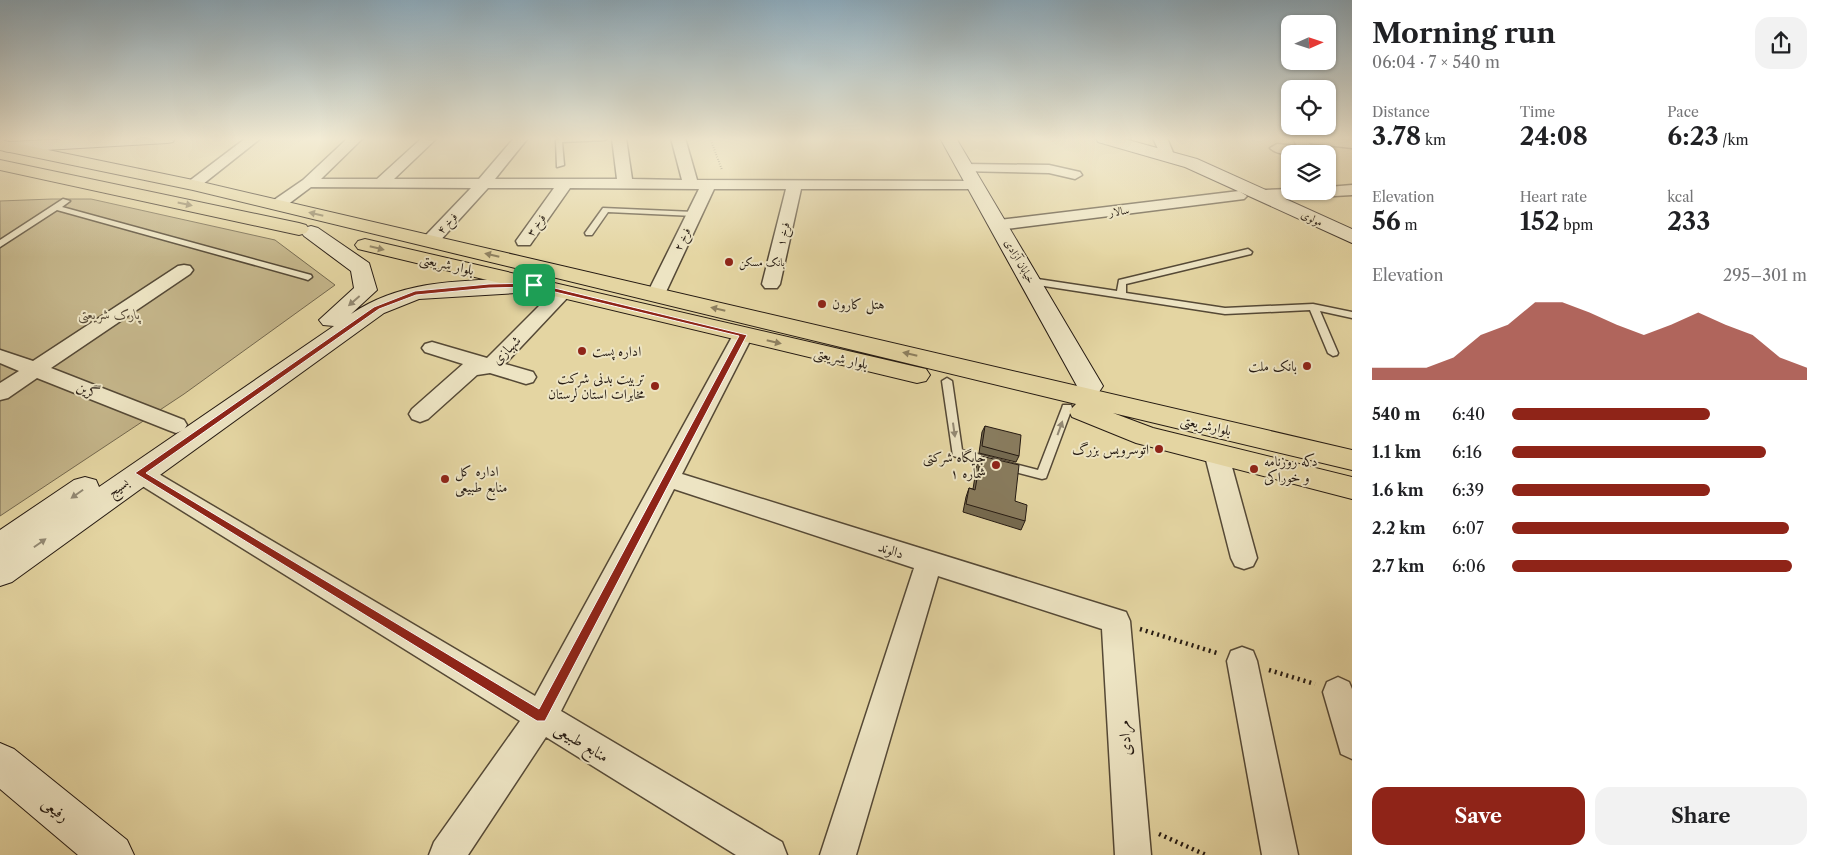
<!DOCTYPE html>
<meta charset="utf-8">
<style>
body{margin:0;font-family:"Libre Caslon Text",Amiri,serif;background:#f2f2f2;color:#202124;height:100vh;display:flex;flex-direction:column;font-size:19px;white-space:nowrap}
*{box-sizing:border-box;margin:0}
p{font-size:16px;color:#757577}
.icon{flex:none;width:28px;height:28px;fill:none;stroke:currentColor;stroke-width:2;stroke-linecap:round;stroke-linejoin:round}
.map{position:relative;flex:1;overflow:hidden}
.sheet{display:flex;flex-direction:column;background:#fff;width:475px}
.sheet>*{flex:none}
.needle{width:32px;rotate:87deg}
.controls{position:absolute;left:1281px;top:15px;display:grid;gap:10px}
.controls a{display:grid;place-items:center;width:55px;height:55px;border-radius:10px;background:#fff;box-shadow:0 1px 4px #0004;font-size:25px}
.pin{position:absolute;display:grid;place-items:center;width:42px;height:42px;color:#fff;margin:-21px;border-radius:10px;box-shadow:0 2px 8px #0006}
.round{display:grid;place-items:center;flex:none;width:52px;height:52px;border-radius:15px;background:#f2f2f2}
.summary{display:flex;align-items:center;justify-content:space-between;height:85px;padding:0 20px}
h1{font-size:28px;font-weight:800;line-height:38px}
.stats{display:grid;grid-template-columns:repeat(3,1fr);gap:8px;height:85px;padding:5px 20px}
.stats div{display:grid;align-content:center}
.stats b{font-size:25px;font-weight:800}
.stats small{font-size:14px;font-weight:400}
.stats p{font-size:14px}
.chart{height:140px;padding:10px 20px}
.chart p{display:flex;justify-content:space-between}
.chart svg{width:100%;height:90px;margin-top:5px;fill:#8f2418;opacity:.7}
.primary-button{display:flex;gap:10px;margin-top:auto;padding:10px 20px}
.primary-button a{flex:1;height:58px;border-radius:15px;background:#8f2418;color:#fff;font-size:20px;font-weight:800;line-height:58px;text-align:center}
.primary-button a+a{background:#f2f2f2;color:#202124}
ul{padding:0 20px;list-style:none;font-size:16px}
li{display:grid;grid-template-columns:80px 60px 1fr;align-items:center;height:38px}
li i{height:12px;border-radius:6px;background:#8f2418}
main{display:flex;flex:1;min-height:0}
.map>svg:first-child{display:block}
</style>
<main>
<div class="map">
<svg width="1352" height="855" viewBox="0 0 1352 855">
<rect width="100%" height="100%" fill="#e4d5a2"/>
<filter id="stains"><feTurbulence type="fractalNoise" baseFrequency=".004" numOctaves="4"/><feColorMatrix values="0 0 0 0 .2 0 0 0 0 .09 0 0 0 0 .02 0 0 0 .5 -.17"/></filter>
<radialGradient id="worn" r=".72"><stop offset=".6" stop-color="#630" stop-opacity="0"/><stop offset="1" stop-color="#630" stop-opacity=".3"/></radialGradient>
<path fill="#c4b58a" stroke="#74684e" d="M52,199H91L275,240L335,285L184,394L0,516V201Z"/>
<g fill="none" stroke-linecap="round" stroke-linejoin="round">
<g stroke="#554936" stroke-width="3">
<path id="lane" d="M566,138H608L605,140L562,142L564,165L557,167L556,140Z
M63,199L70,201L62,207L311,275L312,277L308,280L305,279L57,210L0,247V240Z
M603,208L694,212L698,214L694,216L608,212L592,235H586L585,233Z
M1248,249L1252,252L1251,254L1126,284V293L1225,308L1313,304L1352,312V318L1320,311L1338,353L1337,355L1333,356L1328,353L1310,310L1225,314L1031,284L1027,281L1031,278L1117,291L1119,280Z
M947,378L952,381L962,450L1038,470L1062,408L1063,405H1071L1072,408L1046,478L1042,479L953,456L942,381Z"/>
</g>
<g stroke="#554936" stroke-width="3">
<path id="street" d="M0,138H8L0,142Z
M246,138H261L198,188H188L186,185L188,182Z
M348,138H363L321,179H377L422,138H437L394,179H479L514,138H528L495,179H617L612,138H626L632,179L682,180L671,138H685L697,180L975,181L982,185L975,189H801L780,284L777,288H765L762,284L786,189H714L665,294L662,298H650L647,294L699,189L570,188L530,245H518L516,241L554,188H488L437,244H425L423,240L425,236L471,188L311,187L283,208H271L269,205L271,202L303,180Z
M1153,138H1167L1174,155L1172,158H1162Z
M1293,138L1352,140V148L1309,143L1315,151L1313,154C1301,154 1278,157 1270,148L1277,144L1297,146Z
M965,164L1049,165L1080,172L1082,175L1075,179L1049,173L960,171L958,168Z
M1352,185V195L1265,200L1257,195L1265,190L1290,189V191H1328V187Z
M1239,191L1247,196L1244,199L999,230L991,225L999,220Z
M184,265L190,266L193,270L190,274L51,368L184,420L187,425L184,430L176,433L168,430L37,378L8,398L0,400V383L19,371L0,363V350L33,361L178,266Z
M563,287L569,288L572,292L569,296L505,364L533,372L536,377L533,382L526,384L490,373L477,375L428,419L420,422L412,419L409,414L412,409L463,364L425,352L422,348L425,344L432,342L487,358L557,288Z
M743,329L750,331L753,335L682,474L1126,612L1130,621L1151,855H1115L1102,629L938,576L856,855H820L914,568L674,489L561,711L782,842L787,855H736L546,737L468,855H429L434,842L520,721L131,479L127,473L131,467L139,464L147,467L535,696L733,335L736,331Z
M1217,448L1225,450L1229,456L1257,558L1253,566L1244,569L1235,566L1231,558L1205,456L1209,450Z
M1242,647L1253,651L1257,661L1298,855H1262L1227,661L1231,651Z
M1338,677L1349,682L1352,689V759L1341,754L1323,692L1327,682Z"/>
</g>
<g stroke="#251a12" stroke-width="2">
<path id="secondary" d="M86,138H175L173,142L167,143L10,152L4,151L2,147L4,143L10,142Z
M940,138H956L1103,386L1099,392L1090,394L1081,392L1077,386Z
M1096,138H1121L1197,159L1352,229V243L1185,167L1098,142Z
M311,226L318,228L369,263L377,290L351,314C405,277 471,281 534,278L542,280L545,285L542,290L534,292L419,299L384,313L12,582L0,586V530L74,480L85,477L96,480L99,487L334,326L323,325L319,320L354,288L351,271L304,236L301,232L304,228Z
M0,743L14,749L127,840L134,855H78L0,789Z"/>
</g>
<g stroke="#251a12" stroke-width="2">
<path id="primary" d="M0,140L193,180L1352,450V470L1113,413L1153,428L1352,477V499L1136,443L1072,417L1069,411L1076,404L193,190L0,150Z
M0,160L299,223L306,225L309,229L306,233L299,235L0,170Z
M365,239L917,367L926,369L930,375L926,381L917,383L358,249L355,245L358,241Z"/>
</g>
<path stroke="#251a12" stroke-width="2" stroke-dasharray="0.5 2" stroke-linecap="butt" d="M710,138L722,170"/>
<path stroke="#251a12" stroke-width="4.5" stroke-dasharray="2 4" stroke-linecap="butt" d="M1140,629L1220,654
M1269,670L1315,684
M1159,834L1206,855"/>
<use href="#lane" fill="#ede4c3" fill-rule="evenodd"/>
<use href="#street" fill="#ede4c3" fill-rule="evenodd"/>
<use href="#secondary" fill="#ede4c3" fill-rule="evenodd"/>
<use href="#primary" fill="#e4d5a2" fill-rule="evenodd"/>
</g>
<path fill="#756a50" stroke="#251a12" d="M985,426L1019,456L1016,462L979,453L982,432Z
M981,456L1015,501L1025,521L1021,530L963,512L966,497L969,488L973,489L977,464Z"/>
<path fill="#887b5d" stroke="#251a12" d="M985,426L1021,435L1019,456L982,446Z
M981,456L1019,465L1015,501L1027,505L1025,521L966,504L969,488L975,490Z"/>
<defs><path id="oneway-solid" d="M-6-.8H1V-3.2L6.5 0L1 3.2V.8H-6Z" transform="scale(1.25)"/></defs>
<g fill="#8e8161">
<use href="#oneway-solid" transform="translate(185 204) rotate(12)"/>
<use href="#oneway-solid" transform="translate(316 214) rotate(-167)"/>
<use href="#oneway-solid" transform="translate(377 248) rotate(14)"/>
<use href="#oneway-solid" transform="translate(492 255) rotate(-167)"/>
<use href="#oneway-solid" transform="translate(718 309) rotate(-167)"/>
<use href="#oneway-solid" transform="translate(774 342) rotate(13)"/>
<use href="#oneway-solid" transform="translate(910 354) rotate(-167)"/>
</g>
<g fill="#938973">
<use href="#oneway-solid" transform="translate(354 301) rotate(139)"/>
<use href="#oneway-solid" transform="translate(1060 428) rotate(-70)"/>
<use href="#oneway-solid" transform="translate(954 430) rotate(82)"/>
<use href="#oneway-solid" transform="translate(77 494) rotate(145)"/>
<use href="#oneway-solid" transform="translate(40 543) rotate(-35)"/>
</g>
<linearGradient id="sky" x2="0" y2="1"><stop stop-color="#8ca8b8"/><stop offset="0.54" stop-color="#f3ecd5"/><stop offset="1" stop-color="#f3ecd5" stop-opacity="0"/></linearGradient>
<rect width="1352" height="257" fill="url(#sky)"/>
<path fill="#8f2418" stroke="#fff" fill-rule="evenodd" d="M534,283L747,335L545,721H537L135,473L374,307L415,291L489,284ZM534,287L739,336L539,709L146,473L379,309L416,295L489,288Z"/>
<g fill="#8f2418" stroke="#ede4c3" stroke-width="2">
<circle cx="729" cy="262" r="5"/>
<circle cx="822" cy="304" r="5"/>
<circle cx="582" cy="351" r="5"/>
<circle cx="1307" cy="366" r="5"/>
<circle cx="655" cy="386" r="5"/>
<circle cx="1159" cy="449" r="5"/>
<circle cx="996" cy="465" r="5"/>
<circle cx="1254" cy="469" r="5"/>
<circle cx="445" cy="479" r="5"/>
</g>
<g text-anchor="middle" stroke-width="4" stroke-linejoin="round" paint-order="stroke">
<g font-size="11" fill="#251a12" stroke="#ede4c3">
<text transform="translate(1119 211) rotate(-7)" y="4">سالار</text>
<text transform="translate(1312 218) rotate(26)" y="4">مولوی</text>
<text transform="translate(447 223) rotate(-47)" y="4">فرخ ۴</text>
<text transform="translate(536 225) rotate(-55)" y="4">فرخ ۳</text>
<text transform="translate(783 234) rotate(-77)" y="4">فرخ ۱</text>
<text transform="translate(682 239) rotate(-64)" y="4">فرخ ۲</text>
<text transform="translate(1020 261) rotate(60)" y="4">خیابان آزادی</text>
</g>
<g font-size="11" fill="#251a12" stroke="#ede4c3" text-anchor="start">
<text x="739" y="266">بانک مسکن</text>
</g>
<g font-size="14" fill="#251a12" stroke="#ede4c3">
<text transform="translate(447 264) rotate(13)" y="5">بلوار شریعتی</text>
<text transform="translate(506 350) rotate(-45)" y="5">شهبازی</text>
<text transform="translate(841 358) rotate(13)" y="5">بلوار شریعتی</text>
<text transform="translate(88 390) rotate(21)" y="5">گرین</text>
<text transform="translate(1206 425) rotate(13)" y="5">بلوارشریعتی</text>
<text transform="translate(118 487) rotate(-35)" y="5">بسیج</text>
<text transform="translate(891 550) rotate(18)" y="5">دالوند</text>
</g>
<g font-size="14" fill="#251a12" stroke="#ede4c3" text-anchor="start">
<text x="832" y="309">هتل کارون</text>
<text x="592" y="356">اداره پست</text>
<text x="1297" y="371" text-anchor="end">بانک ملت</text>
<text x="645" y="383" text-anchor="end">تربیت بدنی شرکت<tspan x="645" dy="16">مخابرات استان لرستان</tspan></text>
<text x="1149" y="454" text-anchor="end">اتوسرویس بزرگ</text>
<text x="986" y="462" text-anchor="end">جایگاه شرکتی<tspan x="986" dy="16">شماره ۱</tspan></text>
<text x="1264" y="466">دکه روزنامه<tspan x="1264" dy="16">و خوراکی</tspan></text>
<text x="455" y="476">اداره کل<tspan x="455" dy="16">منابع طبیعی</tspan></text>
</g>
<g font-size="14" font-style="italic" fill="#554836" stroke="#ede4c3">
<text x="109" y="319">پارک شریعتی</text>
</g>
<g font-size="16" fill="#251a12" stroke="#ede4c3">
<text transform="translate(1124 738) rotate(-94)" y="6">مرادی</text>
<text transform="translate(582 742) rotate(31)" y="6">منابع طبیعی</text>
<text transform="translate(56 809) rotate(39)" y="6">رفیعی</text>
</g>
</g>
<rect width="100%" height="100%" filter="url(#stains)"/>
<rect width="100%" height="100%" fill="url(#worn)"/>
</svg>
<div class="controls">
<a><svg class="needle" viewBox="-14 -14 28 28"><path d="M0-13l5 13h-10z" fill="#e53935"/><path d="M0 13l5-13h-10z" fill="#757577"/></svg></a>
<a><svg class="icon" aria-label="locate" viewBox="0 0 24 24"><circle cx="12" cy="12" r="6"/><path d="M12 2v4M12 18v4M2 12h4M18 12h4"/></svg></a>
<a><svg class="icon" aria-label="layers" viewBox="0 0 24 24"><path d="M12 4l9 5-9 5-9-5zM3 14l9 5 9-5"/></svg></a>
</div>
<div class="pin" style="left:534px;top:285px;background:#1e9e55"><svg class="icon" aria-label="arrive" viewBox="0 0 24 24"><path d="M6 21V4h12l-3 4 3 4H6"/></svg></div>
</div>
<section class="sheet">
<div class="summary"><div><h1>Morning run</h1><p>06:04 · 7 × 540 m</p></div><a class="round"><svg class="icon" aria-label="share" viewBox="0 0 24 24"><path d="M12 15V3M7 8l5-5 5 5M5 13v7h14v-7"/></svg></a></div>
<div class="stats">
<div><p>Distance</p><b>3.78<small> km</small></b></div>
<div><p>Time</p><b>24:08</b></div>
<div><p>Pace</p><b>6:23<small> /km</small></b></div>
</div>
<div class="stats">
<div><p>Elevation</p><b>56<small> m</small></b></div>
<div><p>Heart rate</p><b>152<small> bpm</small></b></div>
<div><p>kcal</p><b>233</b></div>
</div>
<div class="chart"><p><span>Elevation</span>295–301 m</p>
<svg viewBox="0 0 160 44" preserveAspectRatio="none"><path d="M0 44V38L10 38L20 38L30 33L40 22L50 17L60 6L70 6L80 11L90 17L100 22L110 17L120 11L130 17L140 22L150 33L160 38V44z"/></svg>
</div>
<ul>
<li><b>540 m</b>6:40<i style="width:67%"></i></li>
<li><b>1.1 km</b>6:16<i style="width:86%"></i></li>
<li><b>1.6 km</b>6:39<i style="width:67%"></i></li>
<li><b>2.2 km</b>6:07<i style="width:94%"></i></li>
<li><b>2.7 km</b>6:06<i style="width:95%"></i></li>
</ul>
<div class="primary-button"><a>Save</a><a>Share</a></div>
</section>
</main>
